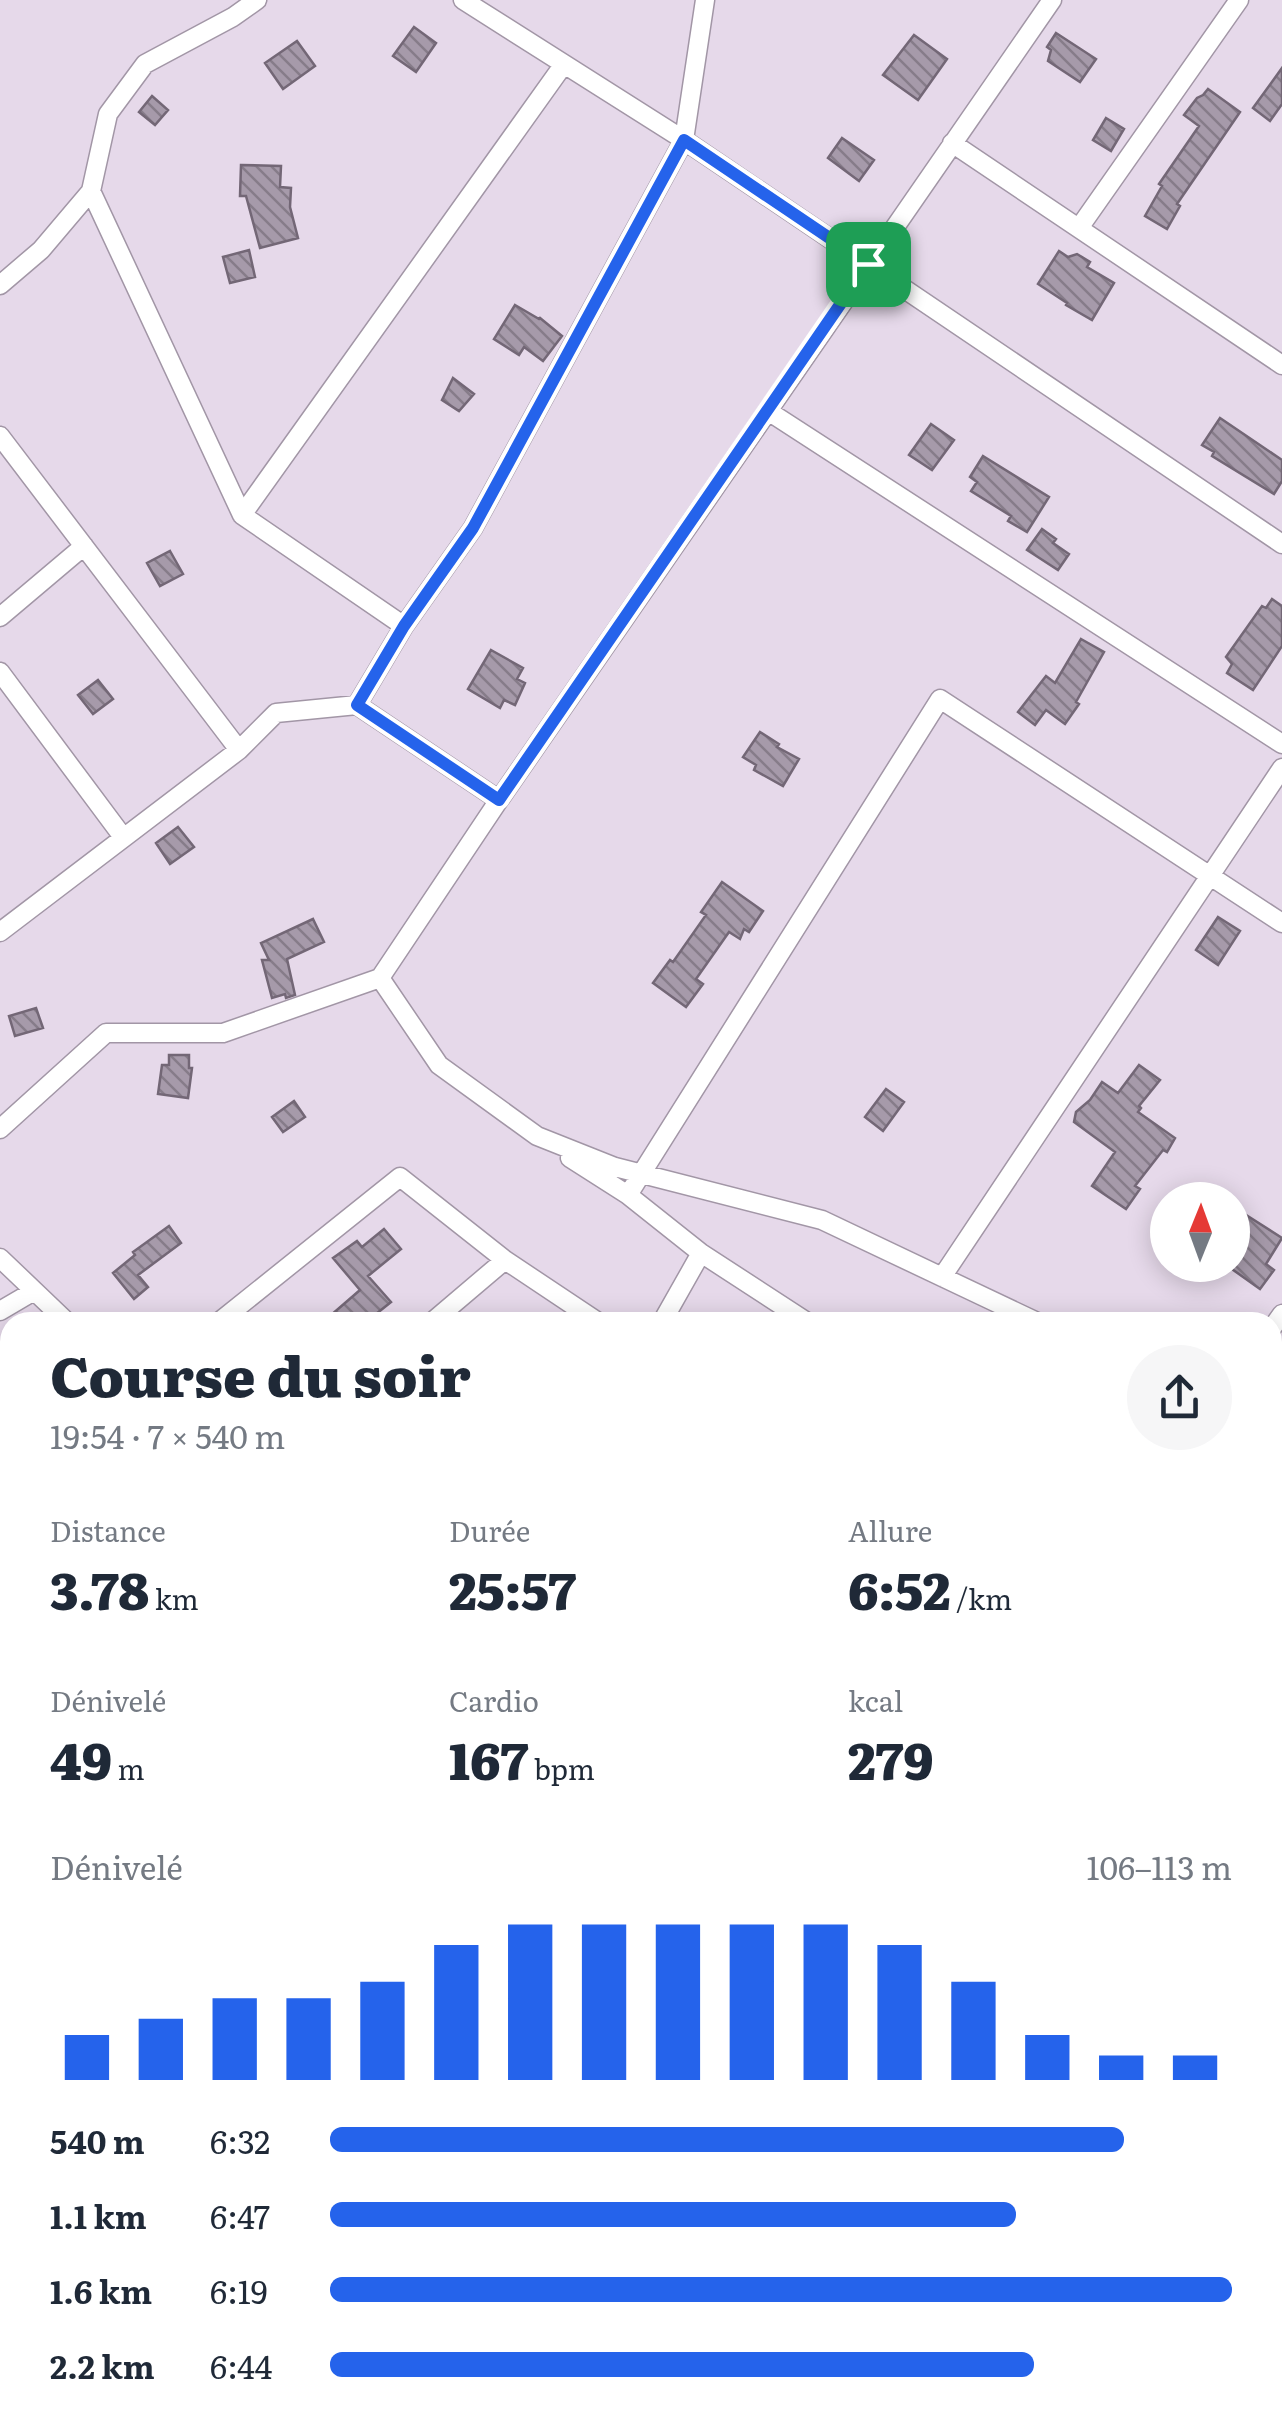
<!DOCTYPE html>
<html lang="fr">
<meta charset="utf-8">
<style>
body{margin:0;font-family:Literata,serif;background:#f6f6f7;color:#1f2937;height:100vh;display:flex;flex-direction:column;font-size:38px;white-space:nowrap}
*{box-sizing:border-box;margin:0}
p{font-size:32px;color:#747a83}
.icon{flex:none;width:55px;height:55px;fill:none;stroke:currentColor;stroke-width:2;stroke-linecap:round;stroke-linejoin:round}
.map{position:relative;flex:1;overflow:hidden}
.side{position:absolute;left:0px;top:1312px;width:1282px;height:1112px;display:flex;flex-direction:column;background:#fff;border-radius:30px 30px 0 0;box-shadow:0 5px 25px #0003}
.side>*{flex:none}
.needle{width:65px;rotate:1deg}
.tools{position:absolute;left:1150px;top:1182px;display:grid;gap:20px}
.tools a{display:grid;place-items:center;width:100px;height:100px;border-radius:50%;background:#fff;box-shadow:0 5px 25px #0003;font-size:50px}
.pin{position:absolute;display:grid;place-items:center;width:85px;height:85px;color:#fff;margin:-42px;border-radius:20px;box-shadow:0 5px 15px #0006}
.round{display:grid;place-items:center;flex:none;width:105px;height:105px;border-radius:52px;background:#f6f6f7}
.summary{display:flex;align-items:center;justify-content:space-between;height:170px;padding:0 50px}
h1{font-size:55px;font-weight:800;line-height:75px}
.stats{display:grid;grid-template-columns:repeat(3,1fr);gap:15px;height:170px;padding:10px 50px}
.stats div{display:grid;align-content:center}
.stats b{font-size:50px;font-weight:800}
.stats small{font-size:28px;font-weight:400}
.stats p{font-size:28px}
.chart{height:280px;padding:20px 50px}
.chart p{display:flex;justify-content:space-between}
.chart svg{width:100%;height:180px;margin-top:10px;stroke:#2563eb;stroke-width:6}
ul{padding:0 50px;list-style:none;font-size:32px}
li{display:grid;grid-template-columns:160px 120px 1fr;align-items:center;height:75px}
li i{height:25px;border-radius:12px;background:#2563eb}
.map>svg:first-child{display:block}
</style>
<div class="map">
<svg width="1282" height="2424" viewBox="0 0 1282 2424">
<defs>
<pattern id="building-back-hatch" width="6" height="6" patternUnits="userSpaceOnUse" patternTransform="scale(2.5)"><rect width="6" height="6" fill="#a69aaa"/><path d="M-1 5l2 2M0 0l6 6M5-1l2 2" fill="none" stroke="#867c89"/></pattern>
</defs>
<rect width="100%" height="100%" fill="#e6d9ea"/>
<path fill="url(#building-back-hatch)" stroke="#736776" stroke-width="2.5" d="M414,27L436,43L416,72L393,56Z
M1056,33L1096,59L1080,82L1048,61L1051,50L1047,47Z
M914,35L947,59L918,100L883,75Z
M297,41L315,66L283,89L265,63Z
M1282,68V104L1270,121L1253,108Z
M1208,89L1240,112L1177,204L1180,206L1167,229L1145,216L1162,186L1159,184L1199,126L1184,115L1197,98L1203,95Z
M152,96L168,110L155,125L139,112Z
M1106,118L1124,129L1111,151L1093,140Z
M842,138L874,160L859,181L828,158Z
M241,165L281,166L280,187L291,188L290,207L298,238L260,248L246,196H240Z
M249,250L255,277L230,283L223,257Z
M1059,251L1068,257L1077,254L1090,262L1087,267L1114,283L1092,320L1066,305L1067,303L1038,284Z
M515,305L539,319L540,318L562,336L543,361L524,347L519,355L494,339Z
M453,378L474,394L459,411L442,400Z
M1220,418L1282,460V481L1274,494L1212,456L1214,452L1202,445Z
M931,424L954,440L932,470L909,455Z
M983,456L1049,497L1027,532L1008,521L1011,516L971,491L977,482L970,477Z
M1042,529L1056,539L1053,543L1069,554L1058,570L1027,550Z
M170,551L183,574L160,586L147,563Z
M1272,599L1282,606V646L1253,690L1227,673L1232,664L1226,657L1262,606L1266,608Z
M1081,639L1104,652L1076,702L1079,704L1065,724L1046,710L1035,725L1018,712L1046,676L1055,683Z
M491,650L523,668L517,679L525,683L515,705L504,700L500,708L468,689Z
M98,680L113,699L93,714L78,695Z
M760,732L779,744L777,747L799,759L783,786L754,770L756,765L743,757Z
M178,827L194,847L170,864L156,843Z
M722,882L763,911L749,932L744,929L740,939L729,932L696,979L703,984L686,1007L653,983L670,960L673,962L706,915L701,912Z
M1218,917L1240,931L1218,965L1196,950Z
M313,919L324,942L287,959L295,995L286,998L285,994L272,998L262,960H269L261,943Z
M36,1008L43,1028L15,1036L9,1016Z
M169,1055H189V1068H192L188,1098L158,1094L162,1065H169Z
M1139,1065L1160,1080L1139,1106L1141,1108L1138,1112L1175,1138L1167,1152L1163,1150L1135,1186L1140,1189L1126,1209L1092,1186L1115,1152L1074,1122L1076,1112L1090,1100L1102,1082L1118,1093Z
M886,1089L904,1102L883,1131L865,1117Z
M294,1101L305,1117L283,1132L272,1117Z
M1232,1206L1282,1238L1266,1264L1274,1270L1260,1289L1229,1267L1245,1244L1232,1236Z
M169,1226L181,1243L138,1275L148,1287L134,1299L113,1273L135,1255L133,1252Z
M384,1229L401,1249L368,1276L391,1302L366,1322H323L360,1290L333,1258L357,1241L362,1247Z"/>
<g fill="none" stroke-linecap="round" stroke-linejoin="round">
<g stroke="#a296a6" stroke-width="21">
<path id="street" d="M463,0L684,140L1282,544
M952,143L1282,365
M91,191L242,515
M1079,228L1239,0
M0,285L41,250L91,191L108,114L145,64L233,17L257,0
M768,411L1282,744
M0,436L239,750
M0,617L84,546
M404,626L242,515L564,64
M0,672L123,837
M357,705L404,626L473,528L684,140L705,0
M0,932L239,750L276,713L357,705L499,800
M380,978L439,1065L537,1136L615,1167L822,1220L1037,1322
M0,1129L106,1033H223L380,978L499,800L1052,0
M570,1158L628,1195L701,1253L807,1322
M628,1195L940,699L1282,923
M0,1258L67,1322
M942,1277L1282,768
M0,1311L34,1291
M219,1322L400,1177L505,1260L598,1322
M432,1322L505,1260
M662,1322L701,1253
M1272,1328L1282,1314
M1272,1450L1282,1457
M0,1498L10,1490
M0,1588L10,1580
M1272,1613L1282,1599
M1272,1639L1282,1645
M1272,1916L1282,1902
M0,1941L10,1950
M1272,2177L1282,2162
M0,2294L10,2283
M1272,2386L1282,2392
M332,2415L343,2424
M750,2415L759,2424
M798,2415L802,2424
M997,2415L1002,2424
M388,2424L396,2415
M665,2424L670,2415
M1277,2424L1282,2417"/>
</g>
<use href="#street" stroke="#fff" stroke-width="18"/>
</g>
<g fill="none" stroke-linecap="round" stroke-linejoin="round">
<g stroke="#fff" stroke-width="20">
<path id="route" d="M684,140L868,264L499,800L357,705L404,626L473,528Z"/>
</g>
<use href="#route" stroke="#2563eb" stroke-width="12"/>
</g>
</svg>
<div class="tools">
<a><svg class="needle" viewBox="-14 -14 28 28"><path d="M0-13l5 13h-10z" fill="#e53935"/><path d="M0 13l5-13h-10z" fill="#747a83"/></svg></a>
</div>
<div class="pin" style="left:868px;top:264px;background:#1e9e55"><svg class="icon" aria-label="arrive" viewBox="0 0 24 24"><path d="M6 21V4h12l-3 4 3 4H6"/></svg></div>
<section class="side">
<div class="summary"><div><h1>Course du soir</h1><p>19:54 · 7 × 540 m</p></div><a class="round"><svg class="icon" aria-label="share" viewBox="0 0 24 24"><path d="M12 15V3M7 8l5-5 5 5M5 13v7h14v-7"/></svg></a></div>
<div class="stats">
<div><p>Distance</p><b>3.78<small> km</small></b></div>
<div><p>Durée</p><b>25:57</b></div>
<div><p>Allure</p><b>6:52<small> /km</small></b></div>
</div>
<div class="stats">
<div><p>Dénivelé</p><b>49<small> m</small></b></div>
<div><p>Cardio</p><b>167<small> bpm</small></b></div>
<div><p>kcal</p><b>279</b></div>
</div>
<div class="chart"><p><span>Dénivelé</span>106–113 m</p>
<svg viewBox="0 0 160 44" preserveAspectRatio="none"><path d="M5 44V33M15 44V29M25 44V24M35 44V24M45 44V20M55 44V11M65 44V6M75 44V6M85 44V6M95 44V6M105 44V6M115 44V11M125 44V20M135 44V33M145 44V38M155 44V38"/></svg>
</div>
<ul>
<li><b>540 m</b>6:32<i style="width:88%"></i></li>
<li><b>1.1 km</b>6:47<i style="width:76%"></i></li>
<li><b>1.6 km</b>6:19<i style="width:100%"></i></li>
<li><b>2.2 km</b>6:44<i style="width:78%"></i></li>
</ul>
</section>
</div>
